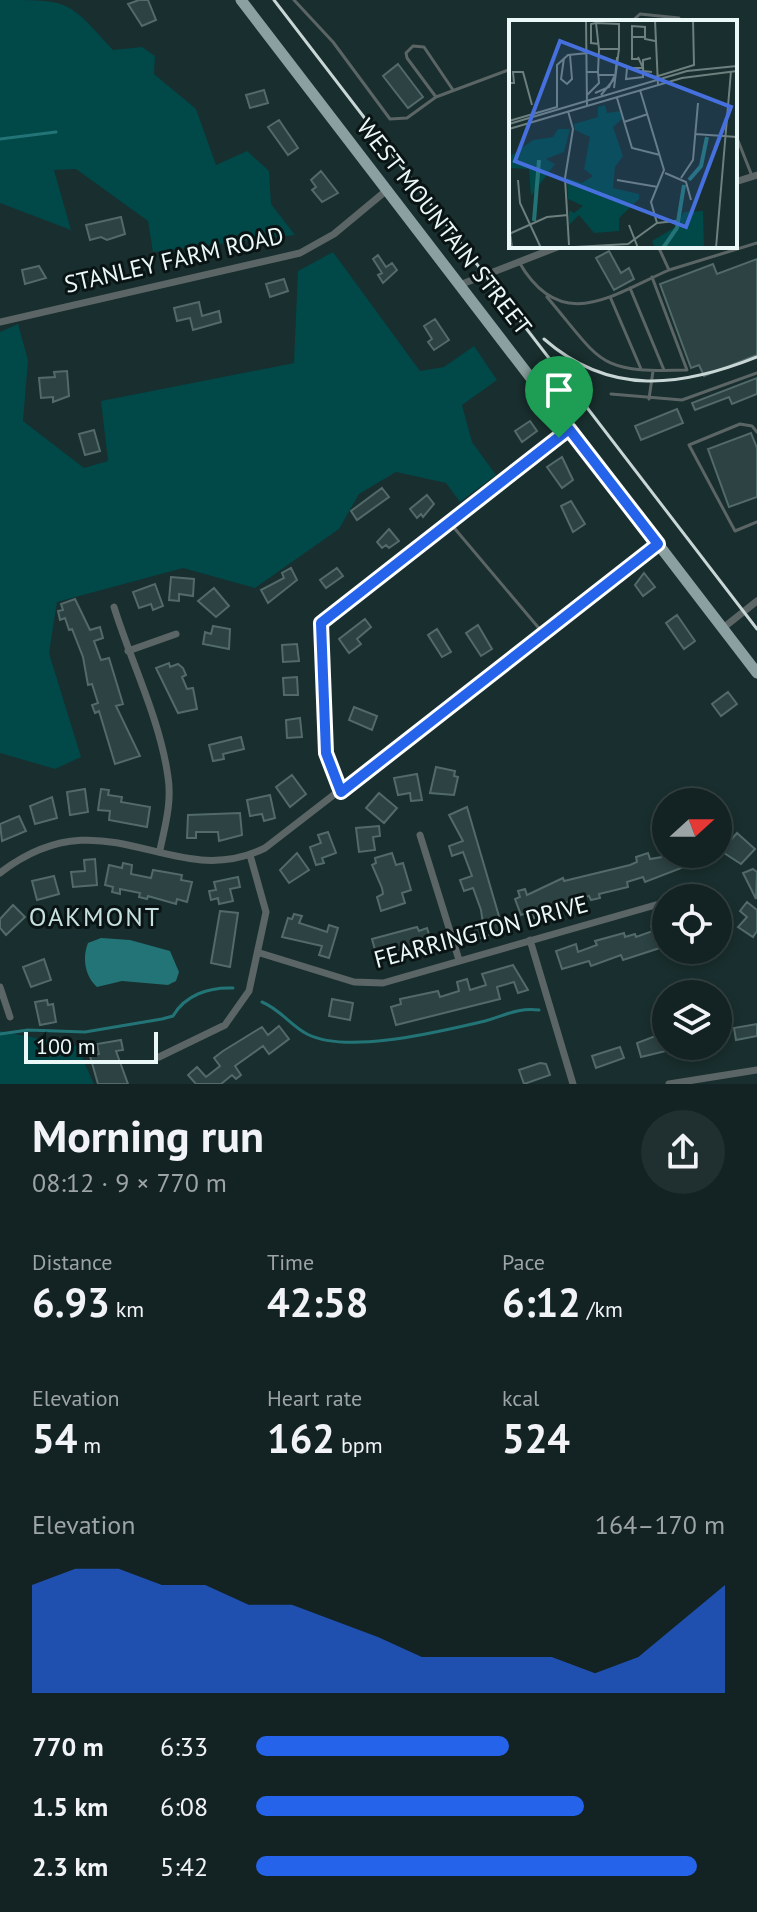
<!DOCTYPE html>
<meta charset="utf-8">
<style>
body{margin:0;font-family:"PT Sans",sans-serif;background:#202f2f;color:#f1f3f6;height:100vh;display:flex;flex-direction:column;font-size:30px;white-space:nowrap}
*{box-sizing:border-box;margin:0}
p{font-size:26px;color:#9da4a5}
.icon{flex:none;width:44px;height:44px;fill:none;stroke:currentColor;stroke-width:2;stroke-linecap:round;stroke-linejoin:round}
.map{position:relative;height:1084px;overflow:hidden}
.drawer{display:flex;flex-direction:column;background:#132222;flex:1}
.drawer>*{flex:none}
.needle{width:52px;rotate:69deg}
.tools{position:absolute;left:652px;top:788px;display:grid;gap:16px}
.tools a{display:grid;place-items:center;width:80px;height:80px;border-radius:50%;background:#132222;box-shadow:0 4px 12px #0003,0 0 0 2px #323f40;font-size:40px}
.scale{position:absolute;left:24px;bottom:20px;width:134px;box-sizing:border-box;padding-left:8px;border:4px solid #ebf8f8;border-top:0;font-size:22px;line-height:28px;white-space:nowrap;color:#ebf8f8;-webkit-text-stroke:6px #0b1414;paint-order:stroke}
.pin{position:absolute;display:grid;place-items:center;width:68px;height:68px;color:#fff;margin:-82px -34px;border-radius:50% 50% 50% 0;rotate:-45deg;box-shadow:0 0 8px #0007}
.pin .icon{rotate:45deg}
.round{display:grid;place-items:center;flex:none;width:84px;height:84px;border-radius:42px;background:#202f2f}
.headline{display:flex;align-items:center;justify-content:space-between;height:136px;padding:0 32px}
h1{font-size:44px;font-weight:700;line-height:60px}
.metrics{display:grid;grid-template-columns:repeat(3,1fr);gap:12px;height:136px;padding:8px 32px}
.metrics div{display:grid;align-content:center}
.metrics b{font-size:40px;font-weight:700}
.metrics small{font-size:22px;font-weight:400}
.metrics p{font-size:22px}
.chart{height:224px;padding:16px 32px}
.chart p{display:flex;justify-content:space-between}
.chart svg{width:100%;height:144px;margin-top:8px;fill:#2563eb;opacity:.7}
ul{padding:0 32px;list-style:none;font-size:26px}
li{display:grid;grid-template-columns:128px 96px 1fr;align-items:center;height:60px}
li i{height:20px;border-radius:10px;background:#2563eb}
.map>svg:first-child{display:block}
</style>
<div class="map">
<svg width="757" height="1084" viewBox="0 0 757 1084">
<rect width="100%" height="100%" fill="#192e2e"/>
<path fill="#014849" d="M0,0C72,0 67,0 113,50L142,47L155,56L154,74L196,109L216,165L247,151L269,171L271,204L295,235L153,252L148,221L76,169L54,170L71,230L0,203Z
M333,252L420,371L444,367L474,346L497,380L462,405L472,442L496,475L460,502L446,483L396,472L359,494L339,529L255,588L183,568L57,602L49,653L81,757L55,769L0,753V332L18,324L28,360L23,421L84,468L108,461L101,401L294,363L298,271Z
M0,1031L77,1046L94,1084H0Z"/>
<path fill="#237476" d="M101,938L130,940L170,951L179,972L176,981L168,985L122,981L97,987C85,976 82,958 88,943Z"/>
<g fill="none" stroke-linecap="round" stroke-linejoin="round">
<path stroke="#237476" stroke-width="3" d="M0,139L56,132
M262,1002C281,1010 290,1025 307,1034C348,1055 441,1031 485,1021C504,1016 518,1007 539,1010
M0,1034L28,1030L85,1032L162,1019L173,1016C185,995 209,987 233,988"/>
</g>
<path fill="#2c4243" stroke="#536a6a" stroke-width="2" d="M139,0H148L156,20L142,26L128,4Z
M398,64L423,97L408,108L383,76Z
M264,90L268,103L250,108L246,95Z
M279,120L298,148L288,155L268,127Z
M321,171L338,193L322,202L312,190L316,187L311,180Z
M121,217L125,234L107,240L101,237L90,240L86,225Z
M609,251L621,273L629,268L634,279L614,290L596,258Z
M378,255L386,267L392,263L397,270L383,283L378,275L382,273L373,259Z
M757,259V355L704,376L699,365L691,368L660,284L713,264L717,274Z
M39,266L46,278L25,284L22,270Z
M284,279L288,291L270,297L266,284Z
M199,302L202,316L219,311L221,322L193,330L190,318L177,321L174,308Z
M435,319L449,340L434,350L428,342L432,339L424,326Z
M67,371L69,396L53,402V397L41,398L39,378L55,377L54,372Z
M757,378V394L732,404L729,397L695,410L692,403Z
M677,409L683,423L641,440L635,426Z
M530,421L537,431L522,442L515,431Z
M94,430L100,451L85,455L79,434Z
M751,433L757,448V497L729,507L708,449Z
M562,457L573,480L562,488L547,467Z
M382,488L389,497L357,520L351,511Z
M427,495L434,504L423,517L421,514L417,518L410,509Z
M571,501L585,524L573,532L561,506Z
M389,529L399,541L389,548L386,545L382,548L377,542Z
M291,568L297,580L268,603L261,590L284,578L282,573Z
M337,568L343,576L326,588L320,580Z
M644,573L655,587L643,596L635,585Z
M171,577L194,579L193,596L179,594V601L169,600Z
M155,584L163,606L153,610L151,604L139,608L133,592Z
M214,588L229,606L216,617L198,601Z
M75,599L90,630L100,627L103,638L94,641L101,660L109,658L123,704L116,706L140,756L115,764L99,711L95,713L92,705L98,703L92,684L88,685L83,657L72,629L69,630L65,618L60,620L58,611L63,610L61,604Z
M677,615L695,641L684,649L666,623Z
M365,619L371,627L357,639L361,644L349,653L339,639Z
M478,625L492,649L481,656L466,633Z
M213,626L230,629L229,649L203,644L205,632L211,634Z
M437,629L451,652L442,657L428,635Z
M297,644L299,661L283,662L282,645Z
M169,663L170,667L178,664L183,668L186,675L182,677L187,689L193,688L197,709L178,713L156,668Z
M297,677L298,695H284L283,678Z
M728,692L737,704L721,716L712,704Z
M354,707L377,716L372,730L349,720Z
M300,718L302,737L287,738L286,720Z
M241,737L244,749L223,754L224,759L213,761L209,745Z
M436,767L455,771L454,776L458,777L454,795L430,793Z
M417,774L422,800L411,801L410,793L398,795L394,778Z
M292,775L306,794L290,807L276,787Z
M85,789L88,812L70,815L67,792Z
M101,789L109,790L108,795L122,797L121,802L150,807L147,827L109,820L110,811L98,810Z
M379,793L397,808L384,823L366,808Z
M270,795L275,818L264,821L262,814L250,816L247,800Z
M52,797L57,818L35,824L30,806Z
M467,807L503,930L478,939L474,928L483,924L481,910L473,888L464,891L460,880L472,876L463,852L452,856L449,846L463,841L449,815Z
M240,813L242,835L219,841L218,832H196V838H187L188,815Z
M19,816L26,831L2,841L0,824Z
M379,826L380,836L373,837L375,850L359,852L356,828Z
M328,832L336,853L322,858L324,863L316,865L310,847L321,843L318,835Z
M737,833L755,849L741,864L721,851Z
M297,853L309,870L289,883L280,870Z
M392,853L396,865L403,863L411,890L402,893L405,903L381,911L377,897L383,894L382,888L372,865L376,863L375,858Z
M648,853L650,859L680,854L684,867L645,882L643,877L627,882L628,887L599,894L600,898L591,900L589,896L570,901L534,918L532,911L521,915L515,899L520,897L518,891L525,889L527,895L563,878L564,881L630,865L637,862L636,857Z
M95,859L97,885L73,887L71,872L85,871L84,860Z
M123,863L132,865L131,874L151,878L153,870L182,875L181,880L192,882L187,902L177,899L176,904L148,896L147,899L139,897L140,893L120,889V894L112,892L113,887L105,885L109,865L122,868Z
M753,869L757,872L756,899L743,873Z
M54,876L59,894L37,900L32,881Z
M238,877L240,887L230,889L233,901L219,904L218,898L211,900L209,891L216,890L214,882Z
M747,902L757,910V931L753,937L738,927L747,917L740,911Z
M13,905L25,917L6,935L0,928V919Z
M718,906L729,938L718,941Z
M220,911L238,913L230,967L211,963Z
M294,914L302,916L299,923L315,928L327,932L329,925L338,928L329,958L319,955L322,946L282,937L288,918L292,919Z
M662,922L666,946L623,960L621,955L591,966L589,961L562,969L556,951L576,944L578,952L597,945L595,941L624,933L625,937L635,934L636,937L653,931L651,926Z
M417,927L419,931L427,928L433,946L378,961L372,939Z
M44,959L51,980L31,987L23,967Z
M513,965L528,990L518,993L514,982L497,987L500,999L396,1025L391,1007L401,1004L400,999L438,991L440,997L459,991L457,982L467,979L470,990L486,985L482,974Z
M332,999L353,1003L350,1020L329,1016Z
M47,1000L48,1005L53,1004L56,1022L40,1025L35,1002Z
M757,1024V1036L736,1040L734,1028Z
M279,1026L289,1039L269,1054L263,1046L235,1066L241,1075L236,1079L232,1075L221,1084H196L188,1075L197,1067L206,1077L220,1066L214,1058L223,1051L262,1027L268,1035Z
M666,1032V1051L641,1057L637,1043Z
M121,1040L123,1050L116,1051L128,1084H98L90,1056L99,1054L97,1044Z
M620,1047L624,1058L596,1068L592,1056Z
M540,1063L546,1064L550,1075L524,1084L519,1070Z"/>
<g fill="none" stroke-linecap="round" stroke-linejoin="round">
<path stroke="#5b6565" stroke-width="3" d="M294,0L333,42L390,119L407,118L436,97L511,69
M631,22L640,14L679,18
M436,97L407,58L406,53L413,46L424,47L453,90
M735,133L752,176
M519,262C561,335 612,295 669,270L658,246
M669,270L757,243
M630,288L664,370
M547,297C603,363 596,373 687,370L652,277
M611,299L641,369
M611,394L682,400L757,373
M649,399L653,371
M757,432L752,426L740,424L689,445L735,531L757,522
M450,523L543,633"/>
<path stroke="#5b6565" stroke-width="7" d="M735,182L757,175
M462,284L560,246
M0,322L300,253L334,234L387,190
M114,607C131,662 160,719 168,777C172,802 165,826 160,850
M723,628L757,601
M128,651L176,634
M341,792L326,753L321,623L569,429
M420,835L459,960
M0,873C106,791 172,894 265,848L658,544
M679,898L708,890
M530,940L573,1084
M260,953L354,982L383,983L666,902
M0,987L10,1017
M159,1057L225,1025L249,991L266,912L250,855
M669,1084L757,1070"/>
<path stroke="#8ba0a0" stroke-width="11" d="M241,0L757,673"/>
<path stroke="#c8d6d6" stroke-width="3" d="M274,0L757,629
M544,339C610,397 682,387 757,357"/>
</g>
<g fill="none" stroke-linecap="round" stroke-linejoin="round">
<g stroke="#fff" stroke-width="16">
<path id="route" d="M569,429L658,544L341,792L326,753L321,623Z"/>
</g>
<use href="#route" stroke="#2563eb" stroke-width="10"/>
</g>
<g text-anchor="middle" stroke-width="6" stroke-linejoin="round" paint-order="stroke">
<g font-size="24" fill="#ebf8f8" stroke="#0b1414">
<text transform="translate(444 227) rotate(52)" y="8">WEST MOUNTAIN STREET</text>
<text transform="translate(174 260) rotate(-13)" y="8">STANLEY FARM ROAD</text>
<text transform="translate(481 932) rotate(-15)" y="8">FEARRINGTON DRIVE</text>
</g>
<g font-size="26" letter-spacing="2" fill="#c7e1e1" stroke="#0b1414">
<text x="95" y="926">OAKMONT</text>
</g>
</g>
<g transform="translate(509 20)">
<rect width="228" height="228" fill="#192e2e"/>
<path d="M96,85L98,93L111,91L113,99L104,107L114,136L106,147L104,168L130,174V179L110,198V211L85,213L70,195L60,205V190L65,193L74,186L59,179L58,158L73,163L84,156L75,149L81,117L66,110L65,104L89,97V87ZM49,109H61L55,132L37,139L46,144L22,176L20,149L0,148V137L24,120L44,117ZM194,191L195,228H146L143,221L165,208L175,192Z" fill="#014849"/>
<path fill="none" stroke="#237476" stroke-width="4" d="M180,160L192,146L198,117M25,201L30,140M154,228L168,208L175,165"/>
<path fill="none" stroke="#6d7f7f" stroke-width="2" d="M77,0L78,85M146,0L149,65M87,3L82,4V23L90,24M123,17V39H129M136,17H123V6L136,7V19L146,21M90,29L87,3L110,4V29M129,37L134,48H118L117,59L134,57V51M55,38L52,59L58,64L63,59L61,35M142,38L134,40V51L143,52M78,52H89L90,63L78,75M89,52L90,29H110L105,68M146,57L185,45L184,0M0,63H5L4,52H14L23,85M131,70L155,150L142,182L148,203M86,73L100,67L106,55H89M92,75L106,58L108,37M108,78L123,128L151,135M59,91L64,109L56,158L60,225M0,101L48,87V45L59,35L79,33M115,102L139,94M0,104L178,51L228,46M0,109L173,58L228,51M186,114L228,117M156,153L177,162L182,180M172,158L184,140L189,83M9,160L11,183L32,228M108,160L149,167M0,204L3,228M120,205L129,228M0,214L38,197L59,195M48,228L119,224L148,203L167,201M207,228L222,51"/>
<path fill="#4670de" fill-opacity="0.15" stroke="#4670de" stroke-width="4" d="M51,21L222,87L177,207L6,141Z"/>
<rect width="228" height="228" fill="none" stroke="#ebf8f8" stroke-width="4"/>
</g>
</svg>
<div class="tools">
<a><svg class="needle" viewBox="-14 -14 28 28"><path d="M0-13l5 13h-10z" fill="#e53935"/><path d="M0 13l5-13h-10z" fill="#9da4a5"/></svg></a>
<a><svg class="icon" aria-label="locate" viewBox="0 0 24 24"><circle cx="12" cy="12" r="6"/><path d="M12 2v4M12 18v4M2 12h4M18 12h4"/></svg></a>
<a><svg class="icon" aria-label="layers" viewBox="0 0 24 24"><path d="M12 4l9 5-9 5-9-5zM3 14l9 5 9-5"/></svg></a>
</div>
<div class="scale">100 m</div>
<div class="pin" style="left:559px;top:438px;background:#1e9e55"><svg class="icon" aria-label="arrive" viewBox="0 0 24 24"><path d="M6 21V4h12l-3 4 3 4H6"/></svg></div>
</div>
<section class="drawer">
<div class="headline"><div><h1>Morning run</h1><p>08:12 · 9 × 770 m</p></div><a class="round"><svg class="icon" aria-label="share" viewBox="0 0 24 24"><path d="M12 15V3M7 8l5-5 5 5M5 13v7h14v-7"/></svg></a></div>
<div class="metrics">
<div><p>Distance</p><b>6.93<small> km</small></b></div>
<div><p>Time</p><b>42:58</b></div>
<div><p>Pace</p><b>6:12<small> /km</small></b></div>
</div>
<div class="metrics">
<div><p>Elevation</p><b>54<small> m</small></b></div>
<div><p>Heart rate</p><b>162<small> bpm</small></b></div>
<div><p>kcal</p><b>524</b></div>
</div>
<div class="chart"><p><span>Elevation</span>164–170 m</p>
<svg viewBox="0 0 160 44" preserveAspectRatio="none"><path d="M0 44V11L10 6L20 6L30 11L40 11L50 17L60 17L70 22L80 27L90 33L100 33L110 33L120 33L130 38L140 33L150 22L160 11V44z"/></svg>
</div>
<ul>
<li><b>770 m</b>6:33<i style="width:54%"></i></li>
<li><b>1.5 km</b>6:08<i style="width:70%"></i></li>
<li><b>2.3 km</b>5:42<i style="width:94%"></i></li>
</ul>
</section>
